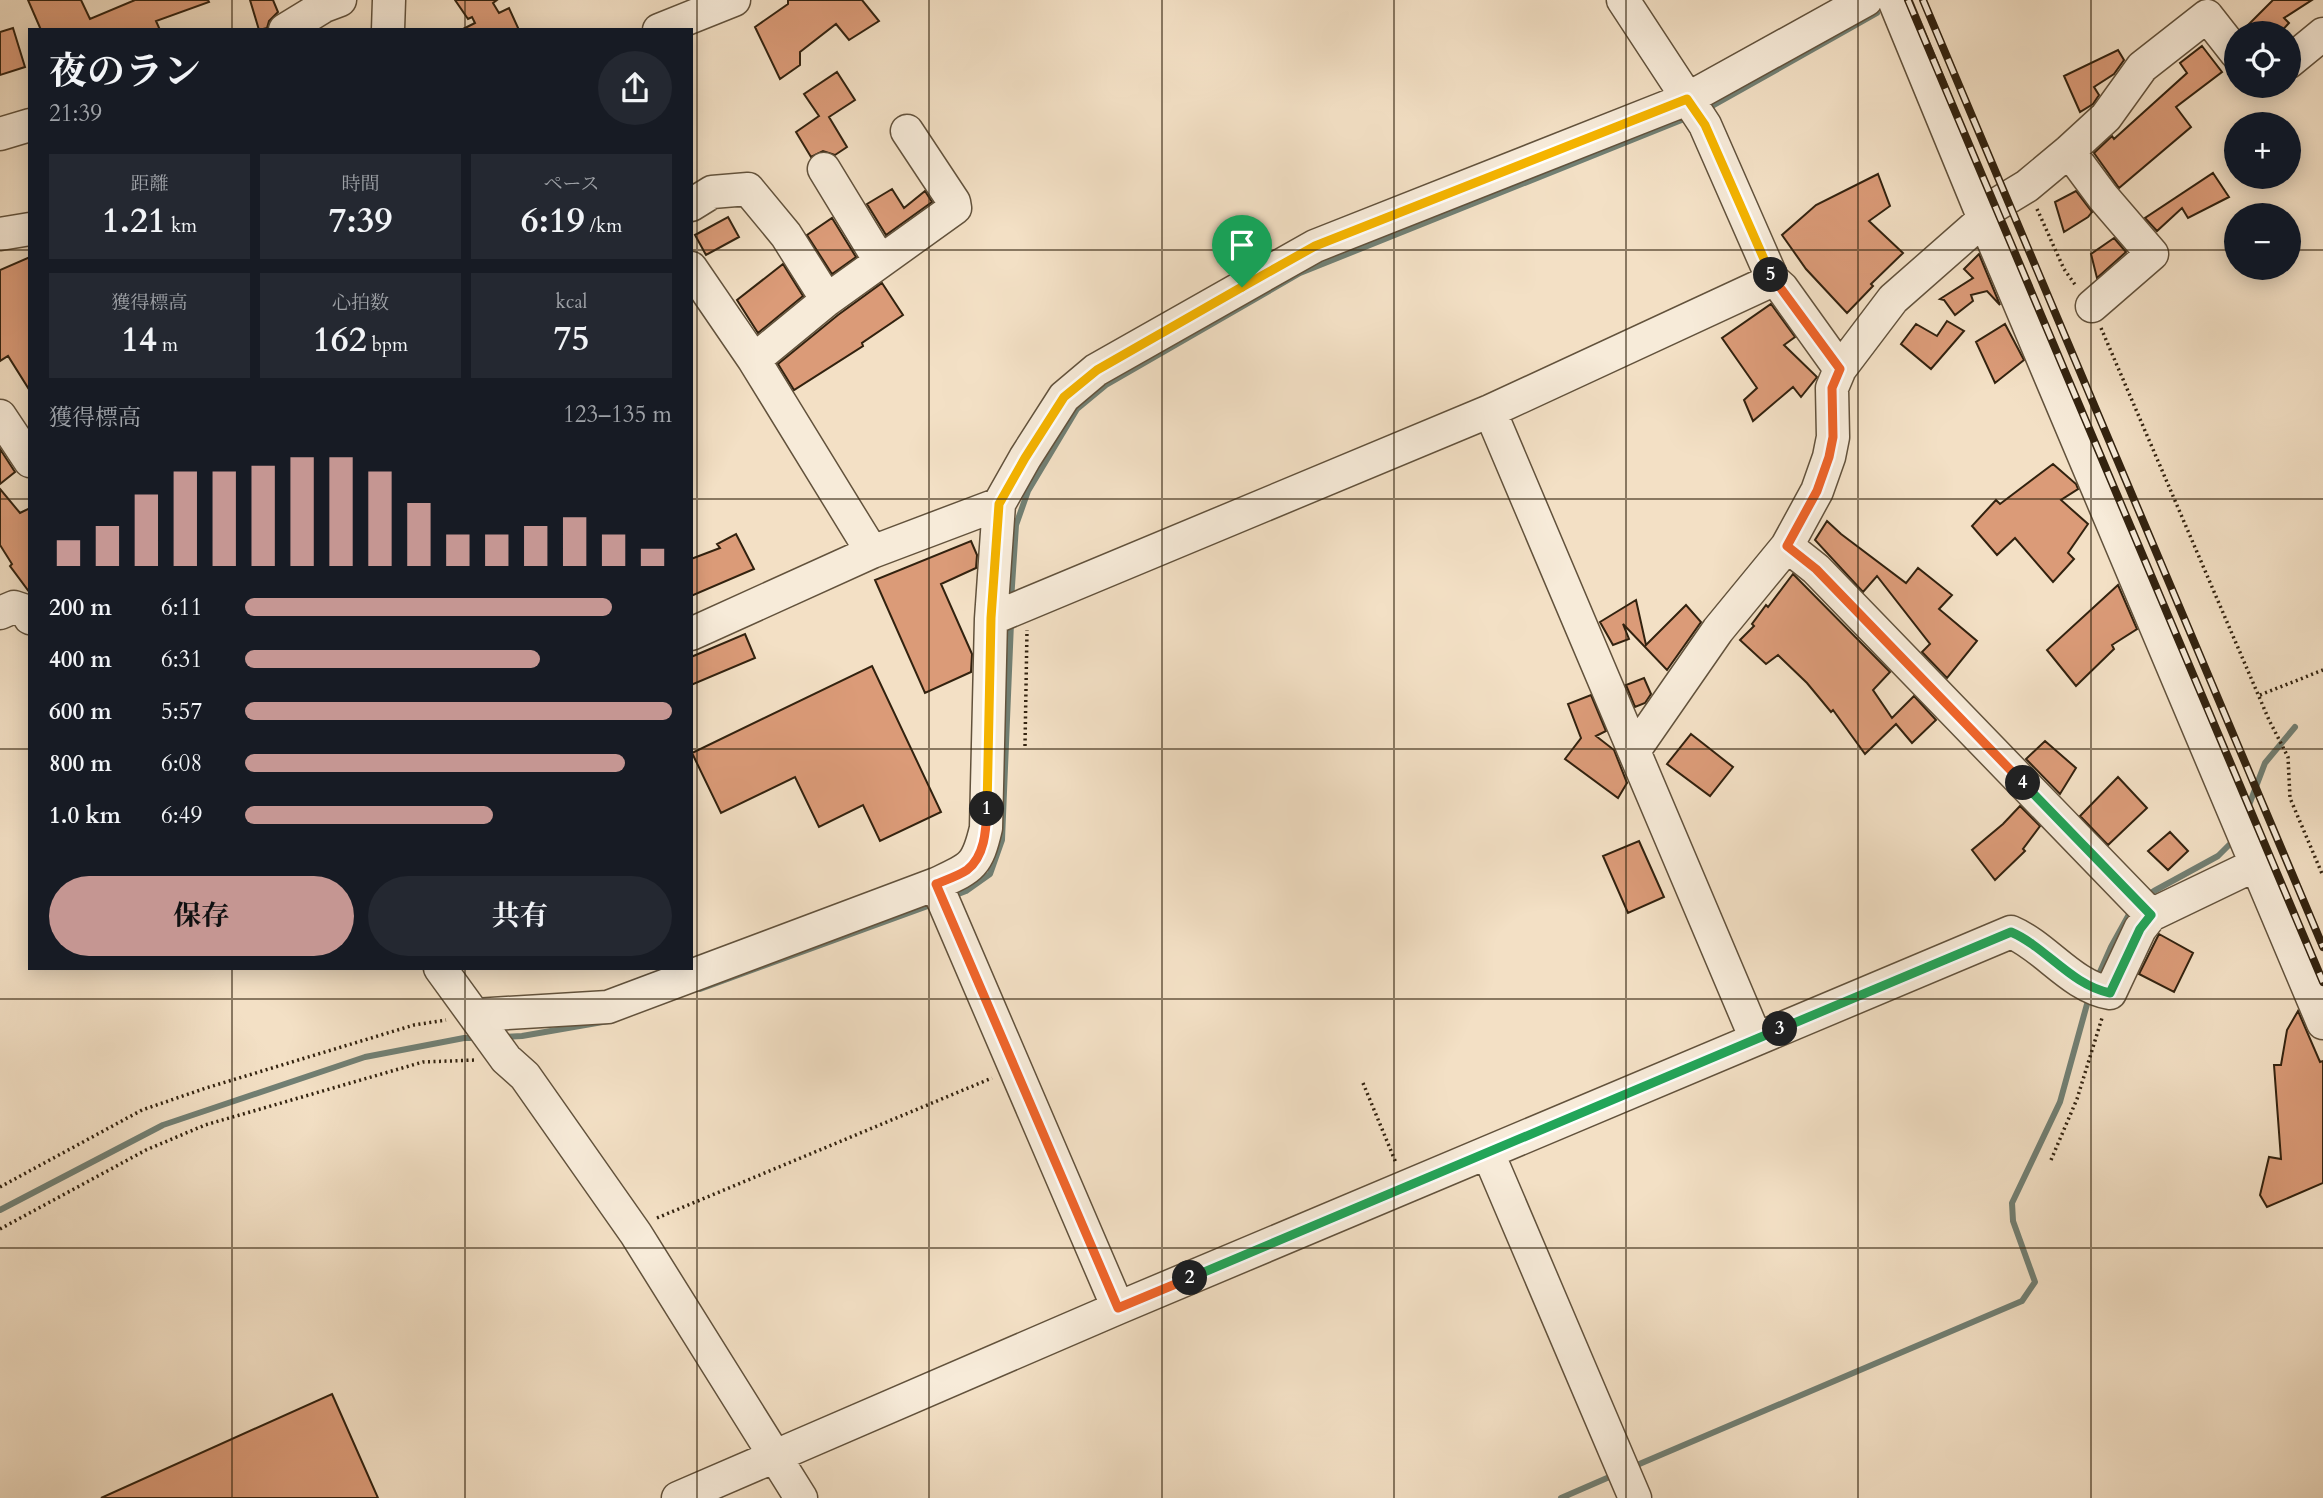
<!DOCTYPE html>
<html lang="ja">
<meta charset="utf-8">
<style>
body{margin:0;font-family:Cardo,"Noto Serif JP",serif;background:#242831;color:#f1f3f6;height:100vh;display:flex;flex-direction:column;font-size:26px;white-space:nowrap}
*{box-sizing:border-box;margin:0}
p{font-size:23px;color:#9ea1a6}
.icon{flex:none;width:38px;height:38px;fill:none;stroke:currentColor;stroke-width:2;stroke-linecap:round;stroke-linejoin:round}
.map{position:relative;flex:1;overflow:hidden}
.sheet{position:absolute;left:28px;top:28px;width:665px;height:942px;display:flex;flex-direction:column;background:#171b24;border-radius:0px;box-shadow:0 4px 18px #0003}
.sheet>*{flex:none}
.fabs{position:absolute;left:2224px;top:21px;display:grid;gap:14px}
.fabs a{display:grid;place-items:center;width:77px;height:77px;border-radius:50%;background:#171b24;box-shadow:0 4px 18px #0003;font-size:35px}
.pin{position:absolute;display:grid;place-items:center;width:60px;height:60px;color:#fff;margin:-72px -30px;border-radius:50% 50% 50% 0;rotate:-45deg;box-shadow:0 0 7px #0007}
.pin .icon{rotate:45deg}
.km{position:absolute;width:35px;height:35px;margin:-18px;border-radius:50%;background:#222;color:#fff;font-size:19px;line-height:35px;text-align:center}
.round{display:grid;place-items:center;flex:none;width:74px;height:74px;border-radius:37px;background:#242831}
.head{display:flex;align-items:center;justify-content:space-between;height:119px;padding:0 21px}
h1{font-size:38px;font-weight:700;line-height:52px}
.figures{display:grid;grid-template-columns:repeat(3,1fr);gap:10px;height:119px;padding:7px 21px}
.figures div{display:grid;align-content:center;border-radius:0px;background:#242831;text-align:center}
.figures b{font-size:35px;font-weight:700}
.figures small{font-size:19px;font-weight:400}
.figures p{font-size:19px}
.chart{height:196px;padding:14px 21px}
.chart p{display:flex;justify-content:space-between}
.chart svg{width:100%;height:126px;margin-top:7px;stroke:#c59692;stroke-width:6}
.cta{display:flex;gap:14px;margin-top:auto;padding:14px 21px}
.cta a{flex:1;height:80px;border-radius:42px;background:#c59692;color:#111;font-size:28px;font-weight:700;line-height:80px;text-align:center}
.cta a+a{background:#242831;color:#f1f3f6}
ul{padding:0 21px;list-style:none;font-size:23px}
li{display:grid;grid-template-columns:112px 84px 1fr;align-items:center;height:52px}
li i{height:18px;border-radius:9px;background:#c59692}
.map>svg:first-child{display:block}
</style>
<div class="map">
<svg width="2323" height="1498" viewBox="0 0 2323 1498">
<rect width="100%" height="100%" fill="#f3e0c5"/>
<filter id="stains"><feTurbulence type="fractalNoise" baseFrequency=".00286" numOctaves="4"/><feColorMatrix values="0 0 0 0 .2 0 0 0 0 .09 0 0 0 0 .02 0 0 0 .5 -.17"/></filter>
<radialGradient id="worn" r=".72"><stop offset=".6" stop-color="#630" stop-opacity="0"/><stop offset="1" stop-color="#630" stop-opacity=".3"/></radialGradient>
<g fill="none" stroke-linecap="round" stroke-linejoin="round">
<path stroke="#717f73" stroke-width="6" d="M1705,110L1877,13
M1011,601L1016,525L1028,491L1077,409L1106,385L1300,273L1689,117
M2246,813L2265,763L2295,727
M953,896L966,891L990,874L1002,840L1011,623
M2145,897L2154,891L2218,856L2235,839
M2096,981L2111,947L2132,909
M700,989L936,903
M504,1037L522,1036L614,1020
M0,1210L163,1125L365,1057L464,1038H479
M1630,1468L2022,1301L2035,1282L2013,1221L2012,1203L2060,1102L2089,997
M1561,1498L1614,1475"/>
</g>
<path fill="#db9b78" stroke="#32220f" stroke-width="2" d="M28,0H81L90,19L135,0H208L209,2L156,21L160,30H41Z
M250,0H273L278,12L269,21L267,28L259,30Z
M455,0H497L493,3L499,13L509,8L519,30H461L475,23L472,17L468,19Z
M788,0H862L879,21L849,40L836,24L800,52V65L780,79L755,27L788,4Z
M2273,0H2312L2284,18L2289,23L2280,33H2244L2242,31Z
M13,28L25,67L0,75V32Z
M2202,46L2222,72L2176,107L2191,127L2119,188L2094,153L2112,136L2114,139L2187,73L2180,63Z
M2118,50L2124,60L2114,74L2094,87L2099,95L2093,104L2080,112L2064,76Z
M837,72L855,100L829,117L847,147L835,155L823,151L811,157L796,132L819,116L804,94Z
M2213,173L2229,197L2188,218L2182,208L2157,231L2145,218Z
M1878,174L1890,206L1869,221L1903,253L1871,284L1873,286L1847,313L1806,269L1782,235L1816,205Z
M892,189L904,208L925,191L932,202L886,235L867,204Z
M2076,191L2092,212L2088,217L2064,232L2055,202Z
M728,217L739,237L706,255L695,235Z
M832,218L856,257L832,274L807,235Z
M2114,238L2126,252L2097,278L2091,254Z
M1979,254L2000,305L1987,291L1971,295L1973,301L1955,315L1944,300L1940,299L1973,278L1964,269Z
M30,257V391L8,356L0,361V270Z
M783,264L803,296L758,333L737,300Z
M882,283L903,315L862,343L863,346L794,390L778,364L838,315Z
M1771,304L1795,337L1784,345L1817,377L1801,397L1793,387L1753,421L1744,400L1757,388L1722,338Z
M1947,321L1964,331L1931,369L1901,344L1916,324L1937,336Z
M2005,324L2024,360L1995,383L1976,342Z
M0,449L15,472L0,484Z
M2053,464L2076,484L2078,489L2061,500L2088,524L2068,553L2074,559L2053,582L2015,538L1997,555L1972,526L1996,500L2000,504Z
M0,489L20,513L30,508V593L10,566L12,564L0,545Z
M1827,521L1841,534L1906,583L1918,568L1952,595L1939,609L1977,641L1947,678L1922,652L1930,644L1877,576L1863,592L1815,540Z
M736,534L754,569L691,596V559L720,548L717,544Z
M971,541L977,555L976,568L941,584L972,654L971,672L925,693L875,580Z
M1793,574L1890,672L1873,690L1892,718L1914,696L1936,720L1912,743L1896,724L1865,754L1833,710L1831,712L1807,683L1778,655L1766,664L1740,640L1754,626L1752,624L1766,605L1768,607Z
M2118,585L2137,629L2112,645L2114,649L2076,686L2047,650Z
M1636,600L1646,645L1686,605L1701,622L1667,670L1623,624L1629,639L1613,645L1600,622Z
M745,634L755,658L691,685V657Z
M872,666L941,812L880,841L863,805L819,827L795,777L721,813L692,753Z
M1644,678L1651,694L1645,703L1635,707L1626,685Z
M1591,695L1606,731L1596,736L1614,750L1627,783L1618,798L1565,759L1581,738L1568,704Z
M1691,734L1733,767L1710,796L1667,764Z
M2045,741L2076,768L2060,794L2026,759Z
M2118,777L2147,808L2108,845L2080,816Z
M2020,806L2040,826L2023,849L2025,851L1995,880L1972,850L2003,824Z
M2170,832L2188,851L2168,870L2148,851Z
M1639,841L1664,897L1628,913L1603,856Z
M2159,934L2193,953L2174,992L2139,974Z
M2298,1011L2320,1062L2323,1061V1183L2267,1207L2260,1195L2269,1157L2281,1159L2274,1065H2281L2287,1030Z
M332,1394L378,1498H101Z"/>
<g fill="none" stroke-linecap="round" stroke-linejoin="round">
<g stroke="#62523c" stroke-width="35">
<path id="minor" d="M1623,0L1705,125L1773,280L1782,288L1840,369
M1894,0L1984,219L2323,1023
M285,30L324,6L340,0
M388,30L389,0
M659,30L734,0
M2289,62L2323,34
M0,134L30,125
M2069,151L2103,197L2152,254L2092,306
M824,169L880,261
M691,205L712,192L748,189L786,235L827,300
M0,234L30,229
M691,268L754,360L872,552
M1773,280L1490,411L991,619L999,504L1025,458L1064,397L1096,370L1315,246L1687,99L1866,0
M754,360L827,300L955,208L954,202L907,131
M1490,411L1756,1039
M0,416L30,461
M1787,546L1816,569L2151,915
M0,613L14,607L26,611L30,618
M691,634L872,552L999,504
M1634,751L1718,630L1787,546L1817,491L1829,457L1833,437L1832,388L1840,369L1893,299L1984,219L1994,206L2027,186L2069,151L2106,117L2142,67L2207,16L2236,53
M936,884L1118,1308
M440,968L506,1059L525,1076L636,1234L801,1498
M475,1015L608,1007L936,884C971,868 977,867 986,828L991,619
M1488,1153L1635,1498
M678,1498L1118,1308L2011,932C2046,947 2071,986 2110,993L2140,929L2151,915L2255,865"/>
</g>
<path stroke="#32220f" stroke-width="3.5" stroke-dasharray="2 3.5" stroke-linecap="butt" d="M2037,209L2064,269L2076,286
M2101,328L2269,720L2288,757L2290,798L2323,876
M2260,695L2323,670
M1025,746L1027,630
M1363,1083L1396,1163
M2051,1160L2077,1099L2102,1018
M0,1187L142,1110L206,1088L414,1025L446,1020
M657,1218L992,1078
M0,1229L146,1150L205,1125L423,1062L476,1060"/>
<use href="#minor" stroke="#f7ebd9" stroke-width="32"/>
<g stroke="#32220f" stroke-width="8">
<path id="rail" d="M1908,0L2323,982
M1923,0L2323,947"/>
</g>
<use href="#rail" stroke="#f7ebd9" stroke-width="5" stroke-dasharray="16" stroke-linecap="butt"/>
</g>
<g fill="none" stroke-linecap="round" stroke-linejoin="round">
<g stroke="#fff" stroke-width="14">
<path id="split-1" d="M987,809L991,618L999,504L1025,458L1064,397L1097,370L1242,287"/>
</g>
<g stroke="#fff" stroke-width="14">
<path id="split-2" d="M987,809C986,830 985,856 967,870C958,876 946,880 936,884L1118,1308L1190,1278"/>
</g>
<g stroke="#fff" stroke-width="14">
<path id="split-3" d="M1190,1278L1780,1029"/>
</g>
<g stroke="#fff" stroke-width="14">
<path id="split-4" d="M1780,1029L2011,932C2046,947 2071,985 2110,993L2140,929L2151,915L2023,783"/>
</g>
<g stroke="#fff" stroke-width="14">
<path id="split-5" d="M1771,275L1840,369L1832,388L1833,437L1829,457L1817,491L1787,546L1816,569L2023,783"/>
</g>
<g stroke="#fff" stroke-width="14">
<path id="split-6" d="M1242,287L1315,246L1687,99L1705,125L1771,275"/>
</g>
<use href="#split-1" stroke="#f5b400" stroke-width="9"/>
<use href="#split-2" stroke="#f0652b" stroke-width="9"/>
<use href="#split-3" stroke="#22a559" stroke-width="9"/>
<use href="#split-4" stroke="#22a559" stroke-width="9"/>
<use href="#split-5" stroke="#f0652b" stroke-width="9"/>
<use href="#split-6" stroke="#f5b400" stroke-width="9"/>
</g>
<path fill="none" stroke="#32220f" stroke-width="2" stroke-opacity="0.55" d="M232,0V30M465,0V30M697,0V1498M929,0V1498M1162,0V1498M1394,0V1498M1626,0V1498M1858,0V1498M2091,0V1498M0,250H30M691,250H2236M2289,250H2323M0,499H30M691,499H2323M0,749H30M691,749H2323M232,968V1498M465,968V1498M0,999H2323M0,1248H2323"/>
<rect width="100%" height="100%" filter="url(#stains)"/>
<rect width="100%" height="100%" fill="url(#worn)"/>
</svg>
<div class="fabs">
<a><svg class="icon" aria-label="locate" viewBox="0 0 24 24"><circle cx="12" cy="12" r="6"/><path d="M12 2v4M12 18v4M2 12h4M18 12h4"/></svg></a>
<a>+</a>
<a>−</a>
</div>
<div class="pin" style="left:1242px;top:287px;background:#1e9e55"><svg class="icon" aria-label="arrive" viewBox="0 0 24 24"><path d="M6 21V4h12l-3 4 3 4H6"/></svg></div>
<b class="km" style="left:987px;top:809px">1</b>
<b class="km" style="left:1190px;top:1278px">2</b>
<b class="km" style="left:1780px;top:1029px">3</b>
<b class="km" style="left:2023px;top:783px">4</b>
<b class="km" style="left:1771px;top:275px">5</b>
<section class="sheet">
<div class="head"><div><h1>夜のラン</h1><p>21:39</p></div><a class="round"><svg class="icon" aria-label="share" viewBox="0 0 24 24"><path d="M12 15V3M7 8l5-5 5 5M5 13v7h14v-7"/></svg></a></div>
<div class="figures">
<div><p>距離</p><b>1.21<small> km</small></b></div>
<div><p>時間</p><b>7:39</b></div>
<div><p>ペース</p><b>6:19<small> /km</small></b></div>
</div>
<div class="figures">
<div><p>獲得標高</p><b>14<small> m</small></b></div>
<div><p>心拍数</p><b>162<small> bpm</small></b></div>
<div><p>kcal</p><b>75</b></div>
</div>
<div class="chart"><p><span>獲得標高</span>123–135 m</p>
<svg viewBox="0 0 160 44" preserveAspectRatio="none"><path d="M5 44V35M15 44V30M25 44V19M35 44V11M45 44V11M55 44V9M65 44V6M75 44V6M85 44V11M95 44V22M105 44V33M115 44V33M125 44V30M135 44V27M145 44V33M155 44V38"/></svg>
</div>
<ul>
<li><b>200 m</b>6:11<i style="width:86%"></i></li>
<li><b>400 m</b>6:31<i style="width:69%"></i></li>
<li><b>600 m</b>5:57<i style="width:100%"></i></li>
<li><b>800 m</b>6:08<i style="width:89%"></i></li>
<li><b>1.0 km</b>6:49<i style="width:58%"></i></li>
</ul>
<div class="cta"><a>保存</a><a>共有</a></div>
</section>
</div>
